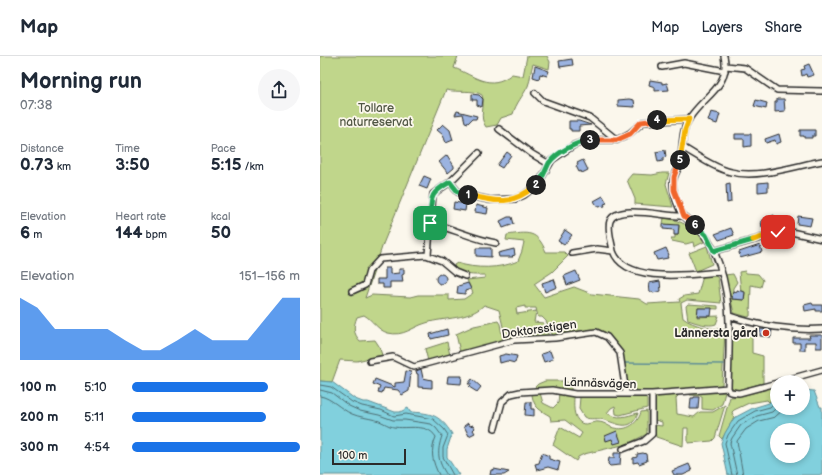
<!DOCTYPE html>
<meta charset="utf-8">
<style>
body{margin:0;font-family:"Balsamiq Sans",sans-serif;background:#f6f6f7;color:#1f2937;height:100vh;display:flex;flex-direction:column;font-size:15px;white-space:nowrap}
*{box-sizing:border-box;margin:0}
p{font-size:13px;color:#747a83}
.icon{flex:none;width:22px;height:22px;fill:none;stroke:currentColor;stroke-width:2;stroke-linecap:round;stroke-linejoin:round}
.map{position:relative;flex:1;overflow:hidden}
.details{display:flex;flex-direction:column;background:#fff;width:320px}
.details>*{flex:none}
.tools{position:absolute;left:450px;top:319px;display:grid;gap:8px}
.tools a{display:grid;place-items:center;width:40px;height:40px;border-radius:50%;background:#fff;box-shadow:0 2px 6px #0003;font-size:20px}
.scale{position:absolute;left:12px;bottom:10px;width:74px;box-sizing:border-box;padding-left:4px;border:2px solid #2b2b2b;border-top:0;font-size:11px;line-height:14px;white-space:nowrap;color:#2b2b2b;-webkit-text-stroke:3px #fbf7ec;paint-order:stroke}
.pin{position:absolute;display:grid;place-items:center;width:34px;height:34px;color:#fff;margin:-17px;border-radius:8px;box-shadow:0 2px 6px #0006}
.km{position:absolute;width:20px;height:20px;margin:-10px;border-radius:50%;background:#222;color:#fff;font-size:11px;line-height:20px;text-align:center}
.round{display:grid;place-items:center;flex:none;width:42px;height:42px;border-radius:21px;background:#f6f6f7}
.overview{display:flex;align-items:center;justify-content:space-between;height:68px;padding:0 20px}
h1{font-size:22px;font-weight:800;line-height:30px}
.figures{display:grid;grid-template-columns:repeat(3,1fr);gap:6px;height:68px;padding:4px 20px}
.figures div{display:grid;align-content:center}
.figures b{font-size:17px;font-weight:800}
.figures small{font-size:11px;font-weight:400}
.figures p{font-size:11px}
.chart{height:112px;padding:8px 20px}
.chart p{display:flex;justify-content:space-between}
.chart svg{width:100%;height:72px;margin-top:4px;fill:#1a73e8;opacity:.7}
ul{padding:0 20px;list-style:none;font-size:13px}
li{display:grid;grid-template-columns:64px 48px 1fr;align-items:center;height:30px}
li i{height:10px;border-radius:5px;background:#1a73e8}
header{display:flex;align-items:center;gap:24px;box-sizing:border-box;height:56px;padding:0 20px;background:#fff;border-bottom:1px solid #e0e1e3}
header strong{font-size:19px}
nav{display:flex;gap:22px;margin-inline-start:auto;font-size:14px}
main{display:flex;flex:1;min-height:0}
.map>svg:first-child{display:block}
</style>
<header>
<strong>Map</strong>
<nav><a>Map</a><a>Layers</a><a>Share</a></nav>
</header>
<main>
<section class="details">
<div class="overview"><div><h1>Morning run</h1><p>07:38</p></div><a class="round"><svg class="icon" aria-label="share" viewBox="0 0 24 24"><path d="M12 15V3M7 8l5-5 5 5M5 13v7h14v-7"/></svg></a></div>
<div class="figures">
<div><p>Distance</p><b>0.73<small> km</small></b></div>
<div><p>Time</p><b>3:50</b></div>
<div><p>Pace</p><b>5:15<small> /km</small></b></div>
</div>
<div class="figures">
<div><p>Elevation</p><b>6<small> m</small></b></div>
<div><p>Heart rate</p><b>144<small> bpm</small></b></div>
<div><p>kcal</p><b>50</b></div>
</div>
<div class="chart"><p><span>Elevation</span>151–156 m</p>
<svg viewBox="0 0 160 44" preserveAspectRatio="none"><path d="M0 44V6L10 12L20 25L30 25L40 25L50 25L60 32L70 38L80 38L90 32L100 25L110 32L120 32L130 32L140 19L150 6L160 6V44z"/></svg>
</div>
<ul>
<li><b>100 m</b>5:10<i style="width:81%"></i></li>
<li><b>200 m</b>5:11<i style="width:80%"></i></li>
<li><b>300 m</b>4:54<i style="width:100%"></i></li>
</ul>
</section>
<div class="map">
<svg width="502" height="419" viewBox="0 0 502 419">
<rect width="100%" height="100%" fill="#fbf7ec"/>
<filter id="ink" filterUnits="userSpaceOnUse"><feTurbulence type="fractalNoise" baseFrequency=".025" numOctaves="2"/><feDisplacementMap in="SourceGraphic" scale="8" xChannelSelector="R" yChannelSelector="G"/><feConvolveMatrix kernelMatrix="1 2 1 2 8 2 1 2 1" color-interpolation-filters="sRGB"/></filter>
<g filter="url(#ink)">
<path fill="#c0d68b" stroke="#76805b" d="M0,0H138L134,12C154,19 169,36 192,18L203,20L207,0H227L230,6L229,13L213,8C210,16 211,23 208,30C203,40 196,47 193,58L181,62L177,69L166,71C158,60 166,51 162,39C153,33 138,37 126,34L63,188L45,242L52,239L90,241L98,239H129V244L144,243L153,237L147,224L165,222V219C153,219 144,220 135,212L134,209L137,207C155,213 180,213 198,205L202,195L204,186L186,184L187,179C208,176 217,174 226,196H244L248,200L232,216L214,228L224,241L254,231L272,238L319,243L327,248L360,246L359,243L364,240L378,238L383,220L394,219L398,222L401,247L367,244L361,247L363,262C375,271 390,272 405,274L402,329C388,333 321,340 311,332C305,326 305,317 304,309C303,298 300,293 293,285C274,266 256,277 233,280L226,265L222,261H218L216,252H205V250L196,252L197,258L216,255L214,266L223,267L229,280L186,283L179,254L164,249C149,264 125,261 106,267C92,271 84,281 68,277C57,274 53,264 44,259L37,261C33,271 33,277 40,285L55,284L59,290L62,299L37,305L20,304L12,326L0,325Z
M342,117H349L346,128L353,151L315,148V143L307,124L312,118L332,119Z
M344,162C358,163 377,172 384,186L374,191L373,186L366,188L352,185L351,182H355V179H358L359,170L343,168Z
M387,190L392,208L376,215L369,197Z
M425,215L426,217L438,218L443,224L441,231L431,229L430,260L428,261L414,257L405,219L413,218L417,226L413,232L412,243L424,244L425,237L421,236L419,216Z
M368,248L398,250V253L378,252L377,261L399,260L396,268C388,271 377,267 368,264L366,250Z
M178,265L180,268L183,284L140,296L136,278L154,270Z
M411,274L432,276V297L443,300V327L417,334L411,331Z
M127,286L130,299L108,305L105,293Z
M225,325H246L252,334L214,332L218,328Z
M457,330V339L449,346L447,344L429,347L414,354L412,356L414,362L402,383L399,380L410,341L422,340Z
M405,336L402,348L393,354L382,353V340L370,339L368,337Z
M213,337H220L223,347L233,352L238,347L239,337L254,340C254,348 252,361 261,367C267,370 273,365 279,366C283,366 287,369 291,371C304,376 317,370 321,356L327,355V378L307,388L264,398L258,401L256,405L233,389L240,371L259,382L262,377L245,364L231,365L230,360C220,354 214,352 212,339Z
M360,338L356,342L357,358L374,361L380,356H393L405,349L395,382L392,385L368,387V372H364L363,390L336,381L334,369L342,370V366L335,364L333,343L335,340Z
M262,340H325L327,344V352L300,359L296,358L295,350L291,352L287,357C298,364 306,360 318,357C311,379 294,365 280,363C274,362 269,364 264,361L259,353L260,341Z"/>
<path fill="#81d0dd" stroke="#5f8e96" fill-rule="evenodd" d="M0,325L12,326L35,343L43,346H48L75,356H80L88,352L90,356C112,357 120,359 132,378L127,393V401L139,419H0Z
M483,334L494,335L500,351H502V419H408L401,387L405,377L414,362L433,352L449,347L457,339V352H483ZM457,374H483V400H457Z"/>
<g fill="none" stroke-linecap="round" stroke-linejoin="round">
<path stroke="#4d6d72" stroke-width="1" d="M0,329L11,331L32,346L42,350L61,354L74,360L86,358L113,363L124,373L128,379L123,392V401L133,419
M0,334L12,337L29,350L40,355L59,359L73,364H85L111,368L116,372L122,380C117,395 117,405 127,419
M0,340C12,342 20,353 32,358C39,361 48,362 56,364C61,365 65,368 70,370C84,375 106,365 116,381C110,395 112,405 119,419
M412,419L405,387L408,379L418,365L435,355L450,351L457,344
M417,419L410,387L412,382L421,369L437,360L452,356L457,351
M423,419L417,385L426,373L439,365L455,361L465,352"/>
<path stroke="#5f8e96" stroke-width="1.5" d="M305,307L404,308
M390,336L400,335"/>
</g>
<path fill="#9bb3e0" stroke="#2b2b2b" d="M252,3L253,9L240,11L239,5Z
M489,8L494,19L487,21L486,18L482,20L481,14L485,13L484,10Z
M215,10L229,15L227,20L220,18L219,23L213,21Z
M330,24L342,26V28L347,27L349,34L335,35V31L329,29Z
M152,38L159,39L163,43L162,51L157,49V44H152Z
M309,43L314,44L315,51L298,50V44Z
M457,43H464L465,55L455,56V46H457Z
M436,44L447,47L446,53L434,50Z
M137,55L157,60L156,63H152L148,67L145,66L143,58L135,59Z
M391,56L400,58L397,68L388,65Z
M249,65H259L271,69L259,70V75H251V73H249Z
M123,68L130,74L133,84L126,87L123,79L117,74Z
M480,74H495V80H492V82H484V80H480Z
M415,78H431V90L424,91V83H415Z
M459,78L461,86L456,88L455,84L446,87L445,83Z
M345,94L346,101L343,102V105L338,106L336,96Z
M187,96L191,99L182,112L177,109Z
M127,99L134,110V112L128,117L119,106Z
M263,104L268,114L262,117L261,115L259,116L256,110L258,109L257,107Z
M104,120L111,123L107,133L99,130Z
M448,126V135L438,136V127Z
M410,127L411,146L407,147L406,128Z
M283,140L287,147L284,148L285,150L278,151L274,145Z
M134,146L146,148L145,155L133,153Z
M156,149L168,152L167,158L155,156Z
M454,159L456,167L442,172L441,165Z
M478,160L492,162L490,170L477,168Z
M188,161H192L194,168L183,172L180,165Z
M343,168L359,169L358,179H354V174L343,173Z
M411,172L414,179L399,184L395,178Z
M245,174L252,179L244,189L238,185Z
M440,189L442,196L420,202L419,196Z
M156,192H171V201L156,200Z
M346,192L349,199L347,200L348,202L337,204L334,197Z
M194,193L195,199L192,200L193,201H179L178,197Z
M65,212H70V218L79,217V213H84V218L82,219L83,226H70V232H63V228H57V223H65Z
M256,215L260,224L247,229L244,220Z
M116 223a5 5 0 1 1 10 0a5 5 0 1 1-10 0Z
M234,223L237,231L225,236L222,227Z
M340,225L341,235L333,237V236H330L329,227Z
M148,227L151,233L145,235V238L137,237L138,230Z
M417,234L425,236L424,244L412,243L413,235L417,236Z
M492,247L493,249H502V255H496V253L485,255L484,249Z
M378,252H392L391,260H377Z
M127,273L128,279L111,283L110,278Z
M440,273L452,274L451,281L440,280Z
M489,279H502V292H496V286H485V294H480V287H473V282H490Z
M230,295L233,303L224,306L221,298Z
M186,298L197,300L195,307L187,305L180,307L179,300Z
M101,313L103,322L112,324V332L98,331V318H97L96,315Z
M86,315L91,316L89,335L82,339L78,334L64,332L62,337L58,336L60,331L53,328L55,323L75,331V327L84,326Z
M128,320H142L141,328L127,327Z
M152,323L161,331L157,336L149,331L152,328H148Z
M374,341H379L378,353H370L371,342H374Z
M206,346H211V353H214V360L205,359Z
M148,367L150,370L153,369L155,372L153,374L155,377L149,380L144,370Z
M297,375L301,386L294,388L292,383L286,385L285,380Z
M222,397L229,400V403L240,406L238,414L228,411L217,414L215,408L219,407Z
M294,397H301L300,409L290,410L288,408L289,402H294Z
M323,397L326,398L327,405L319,408L318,406L313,407V402L317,401V398Z
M369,408L372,415L363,419H354L352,415Z
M174,413L189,416L184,419H170L171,414H173Z"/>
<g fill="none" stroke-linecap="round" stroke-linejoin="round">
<g stroke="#2b2b2b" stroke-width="8">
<path id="minor" d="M404,0C411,31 383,40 369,63C360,76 364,95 359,110C357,116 353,120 353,127C353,136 358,154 365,161C377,174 386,176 394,195C414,240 409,284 408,332
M406,10L425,12L457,34L502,35
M342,11L364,7L405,15
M215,37L223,45L270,62L297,84
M179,73L212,98L229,108
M362,91C378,100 394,112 411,116C438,123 475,110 502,105
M130,126L138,136L146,139L170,144L195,143L204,139L218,128L232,104L254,89L269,84H297L310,77L323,66L369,63
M110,167C134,173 153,183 176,187
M293,195C292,187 287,173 290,165C297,147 350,162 364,160
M394,195L467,175L502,183
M252,197L277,193L293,195C305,229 373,218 400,216
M108,199L113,138L130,126L159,97
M32,235L45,229L49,215L60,203L106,199L122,205L135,216L145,220
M410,260C438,270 472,275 502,273
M50,305L73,301L94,311L194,284L235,282L276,276L287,281L300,297L306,337
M459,326L502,314
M408,332L410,336L419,337L457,327
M175,372L182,346L191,338L200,336L232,334L255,338H332L408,332
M303,393L324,385L332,378V338"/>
</g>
<use href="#minor" stroke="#fbf7ec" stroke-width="5"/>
</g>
</g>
<g fill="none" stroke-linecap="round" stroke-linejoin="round" filter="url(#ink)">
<g stroke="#fff" stroke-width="8">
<path id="split-1" d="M110,167C112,142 107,139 130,126L138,136L148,139"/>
</g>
<g stroke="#fff" stroke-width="8">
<path id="split-2" d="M148,139C177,146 192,150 216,129"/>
</g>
<g stroke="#fff" stroke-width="8">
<path id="split-3" d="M216,129C223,123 225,115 229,107C237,96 257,86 270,84"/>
</g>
<g stroke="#fff" stroke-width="8">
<path id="split-4" d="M270,84H297L310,78L321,66L337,64"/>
</g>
<g stroke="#fff" stroke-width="8">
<path id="split-5" d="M337,64L369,63L365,74L360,104"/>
</g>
<g stroke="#fff" stroke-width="8">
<path id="split-6" d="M360,104L354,121V134L364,160L375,169"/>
</g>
<g stroke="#fff" stroke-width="8">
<path id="split-7" d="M375,169L386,179L394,195L433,184"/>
</g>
<g stroke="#fff" stroke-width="8">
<path id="split-8" d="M433,184L458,176"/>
</g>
<use href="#split-1" stroke="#22a559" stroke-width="5"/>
<use href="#split-2" stroke="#f5b400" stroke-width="5"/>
<use href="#split-3" stroke="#22a559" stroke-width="5"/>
<use href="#split-4" stroke="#f0652b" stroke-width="5"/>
<use href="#split-5" stroke="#f5b400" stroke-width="5"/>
<use href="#split-6" stroke="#f0652b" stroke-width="5"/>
<use href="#split-7" stroke="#22a559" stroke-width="5"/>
<use href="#split-8" stroke="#f5b400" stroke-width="5"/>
</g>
<circle fill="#c8321e" stroke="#fbf7ec" stroke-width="1.5" cx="446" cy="277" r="4"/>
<g text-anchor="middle" stroke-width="3.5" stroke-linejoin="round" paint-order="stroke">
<g font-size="12" fill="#505643" stroke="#fbf7ec">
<text x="56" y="56">Tollare<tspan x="56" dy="14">naturreservat</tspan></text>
</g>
<g font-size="12" fill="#2b2b2b" stroke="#fbf7ec">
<text transform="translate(219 273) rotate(-8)" y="4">Doktorsstigen</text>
<text transform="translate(280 327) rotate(2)" y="4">Lännäsvägen</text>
</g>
<g font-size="12" font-weight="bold" fill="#2b2b2b" stroke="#fbf7ec" text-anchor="end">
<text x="438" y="281">Lännersta gård</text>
</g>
</g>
</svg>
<div class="tools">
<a>+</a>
<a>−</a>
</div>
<div class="scale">100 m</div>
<div class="pin" style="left:110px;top:167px;background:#1e9e55"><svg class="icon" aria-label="arrive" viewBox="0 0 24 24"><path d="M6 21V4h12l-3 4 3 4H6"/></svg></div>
<div class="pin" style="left:458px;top:176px;background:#d93025"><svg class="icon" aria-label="check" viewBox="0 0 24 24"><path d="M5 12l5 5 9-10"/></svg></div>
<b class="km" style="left:148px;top:139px">1</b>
<b class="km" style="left:216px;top:129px">2</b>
<b class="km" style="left:270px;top:84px">3</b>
<b class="km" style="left:337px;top:64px">4</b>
<b class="km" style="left:360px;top:104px">5</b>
<b class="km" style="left:375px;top:169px">6</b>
</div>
</main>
